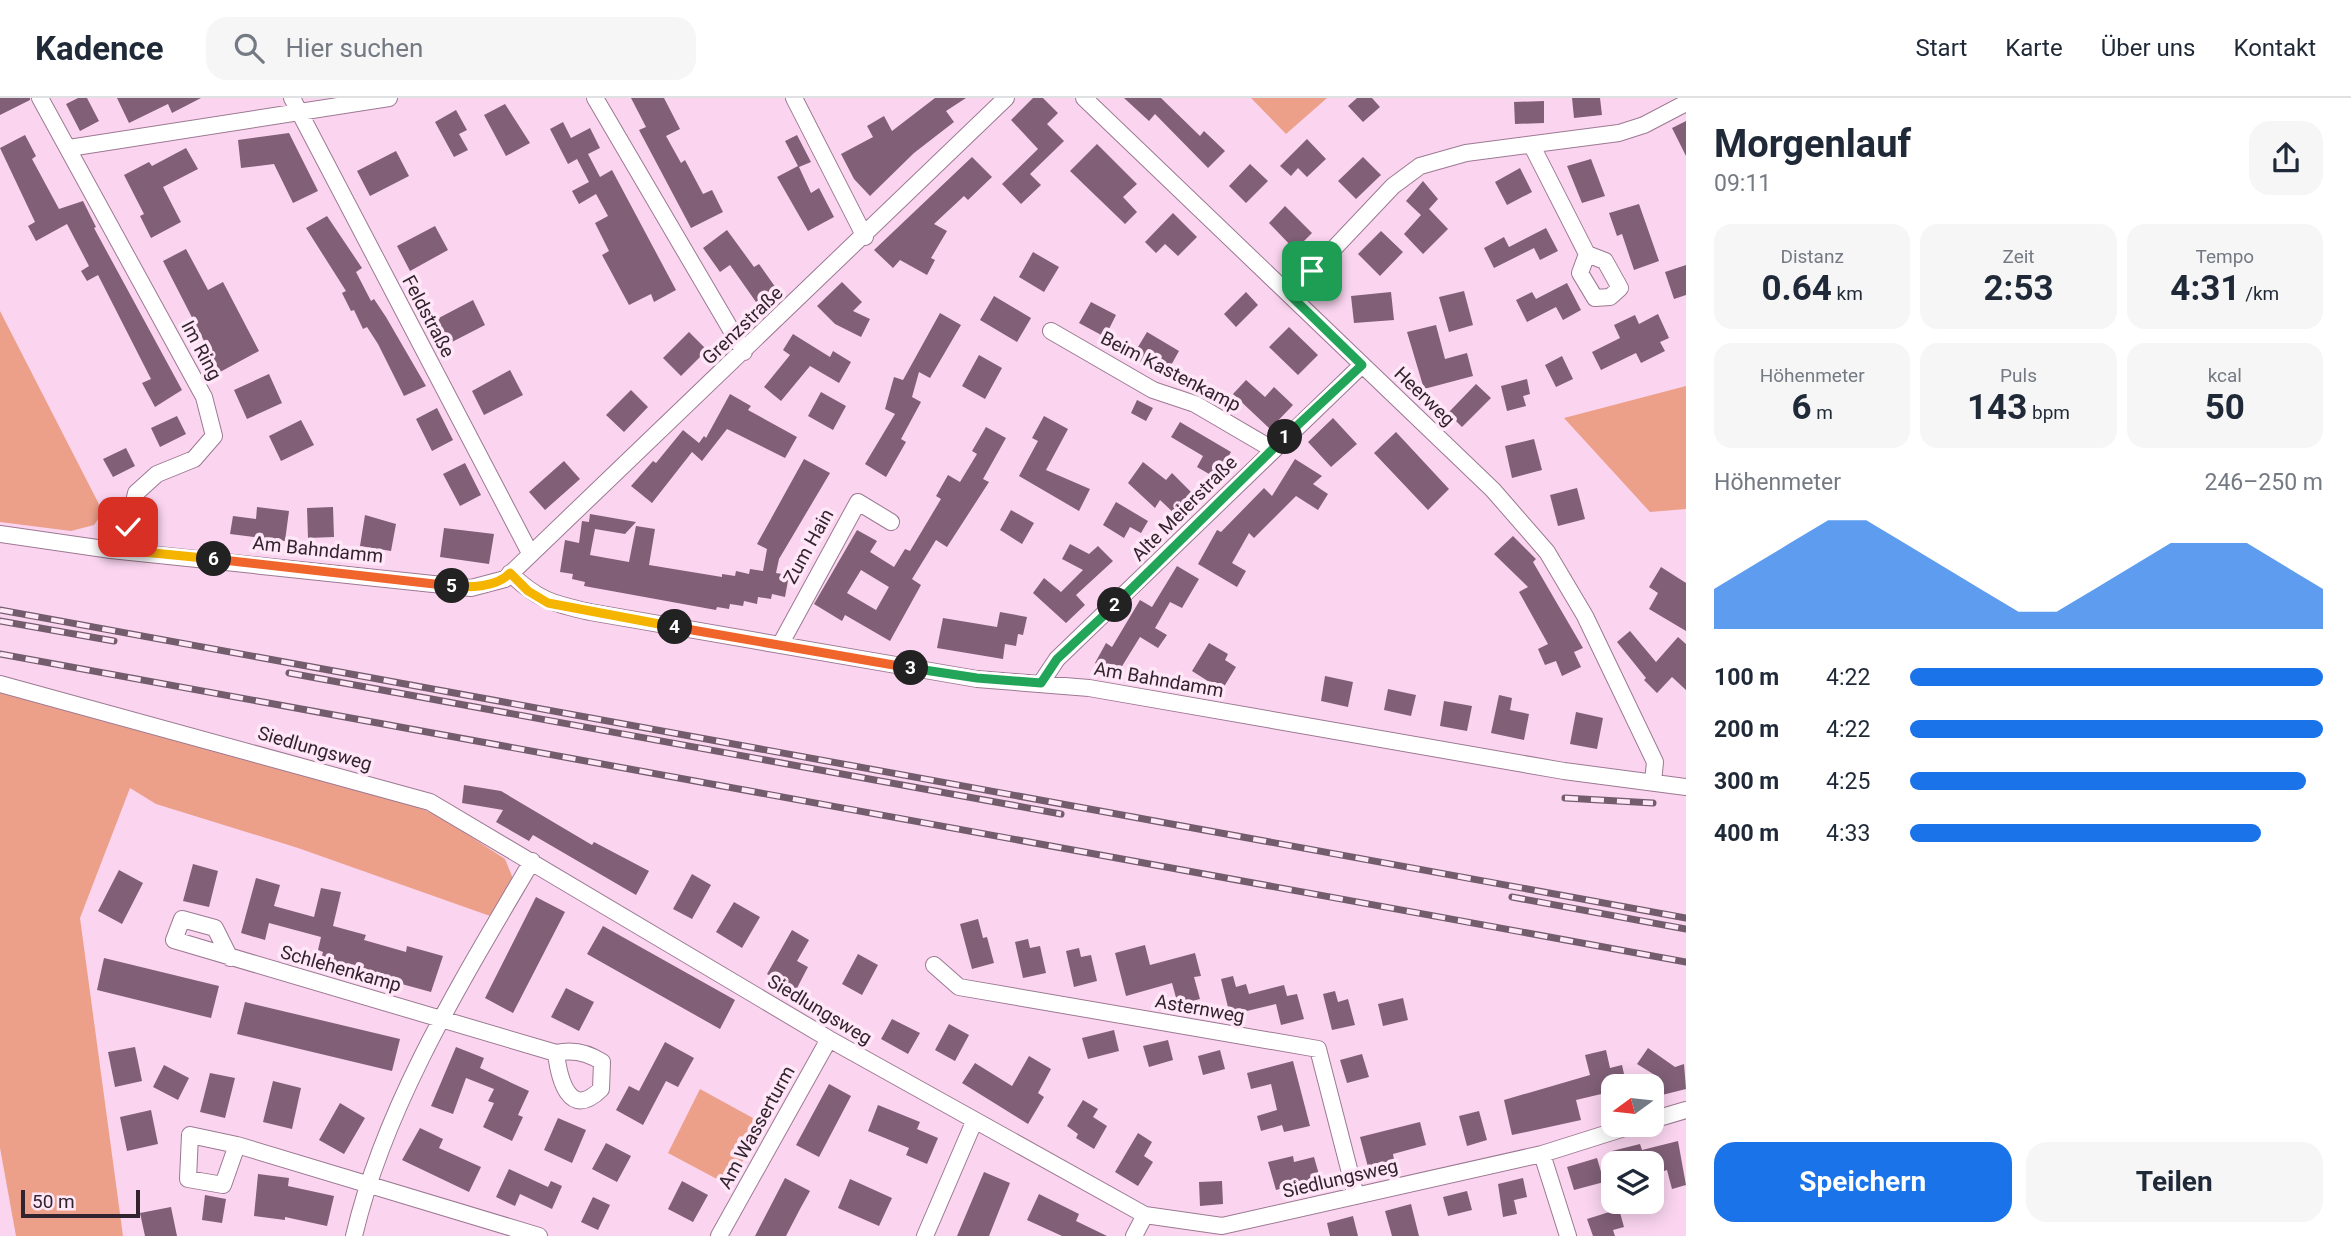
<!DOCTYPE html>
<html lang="de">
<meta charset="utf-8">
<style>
body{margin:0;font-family:Roboto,sans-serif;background:#f6f6f7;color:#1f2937;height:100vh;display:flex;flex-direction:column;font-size:26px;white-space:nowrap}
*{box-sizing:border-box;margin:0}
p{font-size:23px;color:#747a83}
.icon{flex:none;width:38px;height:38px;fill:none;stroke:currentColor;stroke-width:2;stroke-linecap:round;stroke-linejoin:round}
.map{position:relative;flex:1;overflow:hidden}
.panel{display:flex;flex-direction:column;background:#fff;width:665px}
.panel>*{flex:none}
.needle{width:46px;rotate:255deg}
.controls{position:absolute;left:1601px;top:976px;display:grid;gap:14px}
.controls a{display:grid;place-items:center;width:63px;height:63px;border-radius:14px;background:#fff;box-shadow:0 4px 18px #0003;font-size:35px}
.scale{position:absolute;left:21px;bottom:18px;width:119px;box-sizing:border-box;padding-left:7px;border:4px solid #32242e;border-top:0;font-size:19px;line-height:24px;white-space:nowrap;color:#32242e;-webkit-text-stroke:5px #ffe7f8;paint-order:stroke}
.pin{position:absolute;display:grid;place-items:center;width:60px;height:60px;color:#fff;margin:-30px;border-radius:14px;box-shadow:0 4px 10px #0006}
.km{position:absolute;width:35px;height:35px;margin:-18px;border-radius:50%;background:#222;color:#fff;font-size:19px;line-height:35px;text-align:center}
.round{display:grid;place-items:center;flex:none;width:74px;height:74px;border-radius:21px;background:#f6f6f7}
.summary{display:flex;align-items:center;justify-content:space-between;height:119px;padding:0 28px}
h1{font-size:38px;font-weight:700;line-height:52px}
.figures{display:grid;grid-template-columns:repeat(3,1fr);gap:10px;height:119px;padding:7px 28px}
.figures div{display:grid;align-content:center;border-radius:18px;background:#f6f6f7;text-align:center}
.figures b{font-size:35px;font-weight:700}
.figures small{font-size:19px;font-weight:400}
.figures p{font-size:19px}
.chart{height:196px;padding:14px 28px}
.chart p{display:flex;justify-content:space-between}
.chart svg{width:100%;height:126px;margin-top:7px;fill:#1a73e8;opacity:.7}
.button{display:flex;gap:14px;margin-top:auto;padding:14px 28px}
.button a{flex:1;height:80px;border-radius:21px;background:#1a73e8;color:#fff;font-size:28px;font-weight:700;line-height:80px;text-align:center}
.button a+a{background:#f6f6f7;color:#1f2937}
ul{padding:0 28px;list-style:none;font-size:23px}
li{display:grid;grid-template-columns:112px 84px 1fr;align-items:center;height:52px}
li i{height:18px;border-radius:9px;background:#1a73e8}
header{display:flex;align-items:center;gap:42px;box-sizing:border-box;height:98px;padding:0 35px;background:#fff;border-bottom:2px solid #e0e1e3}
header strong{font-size:33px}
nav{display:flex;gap:38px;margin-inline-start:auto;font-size:24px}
.search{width:490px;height:63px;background:#f6f6f7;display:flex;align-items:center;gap:18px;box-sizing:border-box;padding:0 24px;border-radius:21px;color:#747a83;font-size:26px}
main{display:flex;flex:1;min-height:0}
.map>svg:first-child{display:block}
</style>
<header>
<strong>Kadence</strong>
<div class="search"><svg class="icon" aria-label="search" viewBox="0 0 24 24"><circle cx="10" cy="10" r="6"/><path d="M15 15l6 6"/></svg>Hier suchen</div>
<nav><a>Start</a><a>Karte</a><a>Über uns</a><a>Kontakt</a></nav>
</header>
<main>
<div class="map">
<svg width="1686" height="1138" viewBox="0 0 1686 1138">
<rect width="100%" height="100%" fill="#fbd5f0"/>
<path fill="#eca08a" d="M1251,0H1327L1286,36Z
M0,213L103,414L94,427L71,433L0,424Z
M1686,288V411L1650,414L1564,320Z
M0,593L374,693L438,717L505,761L514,783L490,818L298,750L156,706L130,690L80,820L123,1138H16L0,1050Z
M700,991L762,1025L730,1088L668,1055Z"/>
<path fill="#805f77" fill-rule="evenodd" d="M0,0H30V2L0,17Z
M78,0H87L99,23L80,33L66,6Z
M117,0H201L172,15L168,6L129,25Z
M631,0H664L680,31L666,38L681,65L685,62L703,96L712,92L723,114L691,130L639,32L646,29Z
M935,0H966L946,13L954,24L914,55L870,98L854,81L841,56L873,39L867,28L884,18L892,33Z
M1033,0H1043L1058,15L1047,26L1064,43L1030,76L1041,87L1021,106L1002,86L1038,51L1011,22Z
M1124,0H1161L1200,38L1204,33L1225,53L1208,70L1155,16L1149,23Z
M1357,0H1372L1380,9L1363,24L1348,8Z
M1572,0H1600L1602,17L1574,20Z
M1544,3V25L1515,26L1514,4Z
M505,6L530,45L506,58L484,17Z
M456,12L467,32L459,36L468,52L454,59L435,24Z
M1686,23V58L1672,30Z
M563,24L571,40L590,30L600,50L588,56L600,79L612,72L676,192L654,204L651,196L629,207L602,157L609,153L595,125L608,118L596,96L579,106L572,93L589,84L577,61L568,66L550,31Z
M289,35L318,93L293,105L274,66L241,70L238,42Z
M25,37L36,58L32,61L59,111L83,103L96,129L94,130L182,292L155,309L142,285L151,281L98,177L87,183L81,173L89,168L67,126L36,143L28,128L35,124L0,50Z
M797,37L811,64L799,69L811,95L819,90L834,119L808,133L777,79L798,68L785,43Z
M1307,41L1326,61L1307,79L1298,70L1291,78L1280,68Z
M1097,46L1137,86L1123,99L1137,114L1125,126L1070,73Z
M186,50L198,71L163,89L181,124L151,140L140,118L144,116L124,77L149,64L152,68Z
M396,53L409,78L370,98L357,73Z
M972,59L992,79L968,102L964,98L934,126L947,133L931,160L935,162L927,177L900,162L893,170L874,152Z
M1363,59L1381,77L1356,101L1338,83Z
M1591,61L1605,98L1582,105L1567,68Z
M1250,66L1268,83L1246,105L1229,88Z
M1520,70L1532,94L1507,107L1495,84Z
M1423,83L1438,101L1429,111L1448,131L1423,156L1404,136L1421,117L1406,103Z
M1639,106L1659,163L1634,172L1622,136L1617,138L1609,115Z
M1285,108L1312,135L1295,152L1269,125Z
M1173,115L1197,139L1178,158L1165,146L1156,155L1145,144Z
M327,118L362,170L356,174L371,203L374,201L386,219L426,288L404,298L378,246L367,229L363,231L354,212L351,213L342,195L346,193L306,130Z
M435,128L448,152L410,173L397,148Z
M1546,130L1558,153L1540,162L1534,150L1494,170L1484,150L1504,139L1509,149Z
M727,132L754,169L759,166L776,190L756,204L730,167L720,174L703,150Z
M1381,133L1403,154L1380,178L1358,156Z
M186,151L208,192L223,184L259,253L220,274L163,163Z
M1033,154L1059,169L1044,194L1019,179Z
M1686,167V197L1674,201L1665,174Z
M842,184L862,204L853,213L870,221L861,239L835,226L817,208Z
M1567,185L1581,212L1563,222L1556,209L1527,224L1516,202L1532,194L1536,201Z
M1464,193L1473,227L1449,234L1439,199Z
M1246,194L1258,207L1236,229L1224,216Z
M1391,194L1394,222L1354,225L1351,198Z
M994,198L1031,220L1017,244L980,222Z
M473,202L485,227L448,246L435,222Z
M1091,204L1116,217L1105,239L1079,225Z
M940,215L961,227L930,280L919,274L912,299L921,304L901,341L906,344L886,379L865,366L895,316L885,311L894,279L903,282Z
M1658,216L1669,240L1660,244L1665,253L1641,265L1636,255L1601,272L1592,254L1620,240L1614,227L1635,217L1639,226Z
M1436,227L1445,261L1467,255L1473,278L1424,291L1407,234Z
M1289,229L1318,257L1298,277L1269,249Z
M689,234L707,252L681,278L663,260Z
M1147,234L1179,253L1165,278L1132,259Z
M793,236L830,259L833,253L851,264L839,285L810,268L781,303L764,289L790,257L783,252Z
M979,257L1002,270L985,301L962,288Z
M1562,258L1573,281L1556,289L1545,267Z
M510,272L523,297L484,317L472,293Z
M269,276L282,305L247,321L234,292Z
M1527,281L1530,296L1523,298L1526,308L1507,313L1501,288Z
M1246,282L1265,299L1274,289L1293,307L1270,331L1233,296Z
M1476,286L1491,300L1462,329L1448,315Z
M631,292L648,309L624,334L606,317Z
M821,294L846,308L833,332L808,318Z
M730,296L751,308L748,312L797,339L785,360L727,331L702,363L692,354L652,405L631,388L653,363L656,365L683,332L699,345L704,338L706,340Z
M1137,302L1153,310L1146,323L1131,315Z
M437,310L453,342L432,353L416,321Z
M177,318L186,336L160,349L151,330Z
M1044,318L1068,331L1046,372L1090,391L1079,413L1019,378L1038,343L1032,340Z
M1333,320L1357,346L1331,369L1308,344Z
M301,322L314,347L281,363L269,338Z
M1180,324L1231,354L1216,380L1197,369L1203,358L1171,339Z
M986,329L1006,340L983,381L989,384L947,449L936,442L912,481L921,487L890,543L845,517L842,523L814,506L857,432L877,443L870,454L894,469L905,451L910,453L941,401L936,398L948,377L960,384L977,356L972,353ZM861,472L889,489L876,512L847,495Z
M1396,334L1449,391L1428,412L1374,355Z
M1534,341L1542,372L1512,380L1505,348Z
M126,350L135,368L113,379L103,361Z
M804,361L830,375L779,461L776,475L789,477L785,499L772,496L771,501L758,499L757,506L744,503L743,508L730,506L729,511L717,509L716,512L584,488L585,484L572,481L573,476L560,474L565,442L579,445L582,423L589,424L590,416L636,424L625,436L595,431L590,457L629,464L636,428L655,431L649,467L722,479V476L735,478L736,473L749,476L750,471L763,473L767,451L757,446Z
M1295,361L1322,378L1313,386L1328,396L1318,412L1296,398L1254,440L1249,435L1232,465L1246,473L1237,489L1198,466L1217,432L1221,434L1264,390L1272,398Z
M564,363L580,381L545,412L529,394Z
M1143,364L1166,382L1172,375L1194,397L1176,417L1160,402L1155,410L1128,385Z
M465,365L481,397L460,408L443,376Z
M1577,390L1585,421L1558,428L1550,397Z
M1116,404L1148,423L1141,435L1130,429L1124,440L1103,427Z
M257,409L289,413L285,443L230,436L233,418L256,421Z
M333,409L334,439L308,440L307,410Z
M1011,412L1034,425L1022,446L1000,432Z
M365,417L396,426L391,453L360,448Z
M444,430L494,436L489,466L440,459Z
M1513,438L1536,461L1533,464L1583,550L1574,554L1581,569L1562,578L1556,563L1545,567L1538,551L1548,546L1519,494L1528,489L1494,456Z
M1070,446L1089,456L1098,448L1113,463L1076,497L1085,507L1066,525L1033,495L1044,480L1061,494L1083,472L1062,461Z
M1177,468L1199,481L1182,510L1170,504L1155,530L1167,537L1158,550L1140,539L1116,578L1095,565L1106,545L1112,549L1140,502L1152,509Z
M1661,469L1686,485V533L1649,511L1658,495L1649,489Z
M1000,514L1027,519L1023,537L1018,536L1016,548L1005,546L1003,561L937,550L943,520L997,529Z
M1630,533L1656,564L1678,539L1686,546V592L1672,579L1657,595L1644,582L1646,580L1617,544Z
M1209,545L1228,556L1225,562L1236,569L1222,592L1192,573Z
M1325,578L1353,584L1348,609L1321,603Z
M1388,591L1416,597L1411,618L1384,612Z
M1499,597L1512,600L1510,612L1529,616L1524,642L1491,635Z
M1444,603L1472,608L1467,633L1440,628Z
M1576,614L1603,620L1597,651L1570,646Z
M464,687L501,693L592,747L594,744L649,773L636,797L533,737L529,743L496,724L503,712L462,705Z
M193,766L218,773L209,809L183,803Z
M119,772L143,785L122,826L98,813Z
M692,776L711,787L692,821L673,811Z
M256,780L280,787L274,808L314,819L321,790L341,794L333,828L366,837L364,842L406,854L407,848L443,858L431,894L398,885L396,890L355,879L356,873L320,864L323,854L318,852L321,839L269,825L265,842L241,835Z
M536,799L565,814L513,915L485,900Z
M734,804L760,819L742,850L716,834Z
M978,821L983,840L987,839L994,865L972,871L960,826Z
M603,828L735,902L720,931L587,856Z
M792,832L809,842L797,863L808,869L796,892L767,876Z
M1028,841L1030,850L1040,848L1046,875L1023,880L1015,844Z
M1145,847L1150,867L1195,855L1201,878L1194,879L1200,901L1178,907L1172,885L1126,898L1115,855Z
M1079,850L1081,859L1091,857L1097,883L1074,889L1066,853Z
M858,856L878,867L862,897L842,886Z
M104,860L219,888L211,920L97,892Z
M1233,878L1236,889L1246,886L1249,896L1284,887L1287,898L1297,896L1304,921L1281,927L1276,906L1230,917L1221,881Z
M566,890L594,904L579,933L551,919Z
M1335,893L1338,904L1348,901L1355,927L1332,932L1323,896Z
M1403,900L1408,922L1383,928L1378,906Z
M245,904L400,941L392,973L237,936Z
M892,921L920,935L908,956L881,941Z
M949,926L969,937L955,963L935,952Z
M1114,932L1119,953L1088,961L1082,940Z
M1168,942L1173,962L1149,969L1143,948Z
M665,944L694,960L678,989L666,983L643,1027L616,1012L629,988L639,993Z
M135,949L142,983L115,989L108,954Z
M456,949L484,960L480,970L529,993L518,1017L523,1019L512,1043L483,1029L494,1005L488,1003L494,991L466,980L453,1016L431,1008Z
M1648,950L1675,969L1684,966L1686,991L1662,997L1658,979L1637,966Z
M1220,952L1225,971L1203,977L1198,958Z
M1606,952L1610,970L1622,967L1627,989H1614V993L1576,1002L1581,1022L1512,1037L1504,1002L1590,977L1585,957Z
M1362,956L1369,979L1347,985L1340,962Z
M1029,958L1051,971L1038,995L1044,999L1028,1026L962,985L975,965L1012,988Z
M1293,963L1310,1028L1284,1034L1282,1027L1261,1033L1257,1018L1277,1012L1271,986L1251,991L1247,975Z
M164,967L189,980L178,1002L153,989Z
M210,975L235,980L225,1020L200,1014Z
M273,983L301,990L292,1031L263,1024Z
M829,986L851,998L819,1059L796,1047Z
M1083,1002L1098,1011L1093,1019L1107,1028L1094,1051L1076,1040L1078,1036L1067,1028Z
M340,1005L365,1020L344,1056L319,1042Z
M878,1007L920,1024L917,1031L938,1040L927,1066L906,1057L909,1050L868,1033Z
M151,1012L158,1046L127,1053L120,1019Z
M1479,1013L1487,1042L1467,1048L1459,1018Z
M558,1020L586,1032L572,1065L544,1052Z
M1420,1024L1426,1047L1393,1056L1394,1062L1368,1069L1360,1039Z
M420,1030L443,1041L439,1050L481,1069L469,1094L402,1062Z
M1138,1035L1152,1044L1144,1058L1153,1064L1138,1088L1115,1074Z
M1678,1043L1686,1087L1672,1091L1667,1072L1664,1073L1662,1066H1608V1061L1613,1060L1612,1053L1640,1046L1642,1052Z
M606,1045L631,1058L617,1084L592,1071Z
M1293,1058L1294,1064L1314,1059L1320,1080L1276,1092L1268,1064Z
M1597,1060L1604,1084L1574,1092L1567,1069Z
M509,1071L548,1089L551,1083L562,1088L552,1111L520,1096L515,1108L496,1099Z
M984,1074L1010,1085L989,1138H957Z
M258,1076L289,1080L288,1088L334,1098L327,1128L285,1119V1122L254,1118Z
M785,1080L810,1093L800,1111L786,1138H755Z
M1523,1080L1527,1099L1510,1103L1514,1102L1517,1116L1503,1119L1498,1086Z
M850,1081L892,1100L879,1128L838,1110Z
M682,1083L708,1097L693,1124L668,1111Z
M1222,1083L1223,1106L1200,1108L1199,1084Z
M1467,1093L1472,1112L1448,1118L1443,1099Z
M1039,1096L1079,1116L1076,1123L1107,1138H1062L1027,1122Z
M205,1097L226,1101L222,1125L202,1122Z
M593,1099L610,1107L598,1132L581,1124Z
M1411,1106L1419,1138H1392L1385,1113Z
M171,1109L177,1138H145L140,1115Z
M1619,1111L1624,1129L1613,1132L1615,1138H1593L1587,1121Z
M1353,1118L1358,1138H1330L1327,1125Z"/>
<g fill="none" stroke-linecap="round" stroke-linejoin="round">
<g stroke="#9c7992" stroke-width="18">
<path id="street" d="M40,0L204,299L214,338L194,361L157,376L136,395L128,429L133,453
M292,0L530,455
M595,0L744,254
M794,0L865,139
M1084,0L1493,392L1547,454L1585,518L1655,664L1653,684
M1532,48L1587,156L1605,163L1620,190L1610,199L1595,200L1580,175L1587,156
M69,50L389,0
M1290,197L1393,88L1420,68L1466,55L1619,35L1644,27L1686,5
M1051,233L1153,292L1195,306L1272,351
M0,436L111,452L471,490L505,481L1006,0
M510,475C537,502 554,506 590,514L977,581L1089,590L1564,673L1686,689
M780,547L858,404L891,424
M1041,585L1057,561L1362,267
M0,586L430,704L829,941L1145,1117L1222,1128L1542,1056L1634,1027
M230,860L215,830L182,821L174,842L556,955C573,951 587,954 602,964L601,991C569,1023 559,980 556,955
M934,867L959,889L1318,951L1356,1098
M1652,1022L1686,1012
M237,1047L223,1087L188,1081L190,1037L237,1047L539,1138
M1542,1056L1568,1138
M354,1138C385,1006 464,879 532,763
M719,1138L829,941
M925,1138L974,1024
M1134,1138L1145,1117"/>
</g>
<use href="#street" stroke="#fff" stroke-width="16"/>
<g stroke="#735d6d" stroke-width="7">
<path id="rail" d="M0,512L1686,820
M0,523L114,543
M0,556L1686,864
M289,575L1061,716
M1565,700L1653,705
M1512,799L1686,831"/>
</g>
<use href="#rail" stroke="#ffe7f8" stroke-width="4.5" stroke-dasharray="13" stroke-linecap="butt"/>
</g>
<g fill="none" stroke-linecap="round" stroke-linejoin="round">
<g stroke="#fff" stroke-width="14">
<path id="split-1" d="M1285,339L1362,267L1290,197L1312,173"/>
</g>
<g stroke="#fff" stroke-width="14">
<path id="split-2" d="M1115,507L1285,339"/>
</g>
<g stroke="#fff" stroke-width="14">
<path id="split-3" d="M911,570L977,580L1041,585L1057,561L1115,507"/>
</g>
<g stroke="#fff" stroke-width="14">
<path id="split-4" d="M675,529L911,570"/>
</g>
<g stroke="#fff" stroke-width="14">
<path id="split-5" d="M452,488C470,490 497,489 510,475L528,493L548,505L675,529"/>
</g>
<g stroke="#fff" stroke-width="14">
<path id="split-6" d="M214,461L452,488"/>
</g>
<g stroke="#fff" stroke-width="14">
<path id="split-7" d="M128,429L133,453L214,461"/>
</g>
<use href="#split-1" stroke="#22a559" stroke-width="9"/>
<use href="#split-2" stroke="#22a559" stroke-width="9"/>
<use href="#split-3" stroke="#22a559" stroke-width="9"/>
<use href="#split-4" stroke="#f0652b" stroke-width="9"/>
<use href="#split-5" stroke="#f5b400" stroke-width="9"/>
<use href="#split-6" stroke="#f0652b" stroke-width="9"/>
<use href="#split-7" stroke="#f5b400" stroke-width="9"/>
</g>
<g text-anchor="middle" stroke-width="7" stroke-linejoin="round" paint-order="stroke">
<g font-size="19" fill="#32242e" stroke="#ffe7f8">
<text transform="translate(429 218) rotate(62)" y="7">Feldstraße</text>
<text transform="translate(742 227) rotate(-44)" y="7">Grenzstraße</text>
<text transform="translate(202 252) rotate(62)" y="7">Im Ring</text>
<text transform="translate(1171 273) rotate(27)" y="7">Beim Kastenkamp</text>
<text transform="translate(1425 298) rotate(44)" y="7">Heerweg</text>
<text transform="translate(1184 410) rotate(-45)" y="7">Alte Meierstraße</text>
<text transform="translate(808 448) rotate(-61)" y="7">Zum Hain</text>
<text transform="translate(318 451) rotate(6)" y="7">Am Bahndamm</text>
<text transform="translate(1159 581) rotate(10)" y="7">Am Bahndamm</text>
<text transform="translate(315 650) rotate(16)" y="7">Siedlungsweg</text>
<text transform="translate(341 870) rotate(16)" y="7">Schlehenkamp</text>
<text transform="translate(1200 910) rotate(10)" y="7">Asternweg</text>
<text transform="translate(820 911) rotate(31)" y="7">Siedlungsweg</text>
<text transform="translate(756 1029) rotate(-61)" y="7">Am Wasserturm</text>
<text transform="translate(1340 1080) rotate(-13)" y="7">Siedlungsweg</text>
</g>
</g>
</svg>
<div class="controls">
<a><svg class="needle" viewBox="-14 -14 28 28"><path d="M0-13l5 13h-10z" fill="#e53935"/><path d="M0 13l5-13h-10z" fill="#747a83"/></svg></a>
<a><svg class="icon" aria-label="layers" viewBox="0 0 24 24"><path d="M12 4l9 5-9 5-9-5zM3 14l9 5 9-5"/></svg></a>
</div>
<div class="scale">50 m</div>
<div class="pin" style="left:1312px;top:173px;background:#1e9e55"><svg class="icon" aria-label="arrive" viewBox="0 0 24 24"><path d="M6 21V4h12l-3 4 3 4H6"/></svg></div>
<div class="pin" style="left:128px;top:429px;background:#d93025"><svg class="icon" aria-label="check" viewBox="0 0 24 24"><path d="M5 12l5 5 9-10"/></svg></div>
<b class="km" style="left:1285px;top:339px">1</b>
<b class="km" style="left:1115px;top:507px">2</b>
<b class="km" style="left:911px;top:570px">3</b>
<b class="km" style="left:675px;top:529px">4</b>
<b class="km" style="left:452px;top:488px">5</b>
<b class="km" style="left:214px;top:461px">6</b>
</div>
<section class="panel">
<div class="summary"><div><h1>Morgenlauf</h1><p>09:11</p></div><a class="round"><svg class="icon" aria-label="share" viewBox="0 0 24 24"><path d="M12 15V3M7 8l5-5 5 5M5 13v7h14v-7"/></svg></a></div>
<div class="figures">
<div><p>Distanz</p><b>0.64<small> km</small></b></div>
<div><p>Zeit</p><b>2:53</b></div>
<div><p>Tempo</p><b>4:31<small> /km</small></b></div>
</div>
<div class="figures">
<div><p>Höhenmeter</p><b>6<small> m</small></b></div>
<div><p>Puls</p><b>143<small> bpm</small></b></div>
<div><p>kcal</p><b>50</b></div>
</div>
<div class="chart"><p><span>Höhenmeter</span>246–250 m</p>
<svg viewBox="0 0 160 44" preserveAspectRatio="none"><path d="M0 44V30L10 22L20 14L30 6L40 6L50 14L60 22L70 30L80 38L90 38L100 30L110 22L120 14L130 14L140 14L150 22L160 30V44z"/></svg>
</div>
<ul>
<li><b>100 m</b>4:22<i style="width:100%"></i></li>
<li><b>200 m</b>4:22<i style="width:100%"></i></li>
<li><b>300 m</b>4:25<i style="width:96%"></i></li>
<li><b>400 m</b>4:33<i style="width:85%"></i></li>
</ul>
<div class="button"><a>Speichern</a><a>Teilen</a></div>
</section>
</main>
